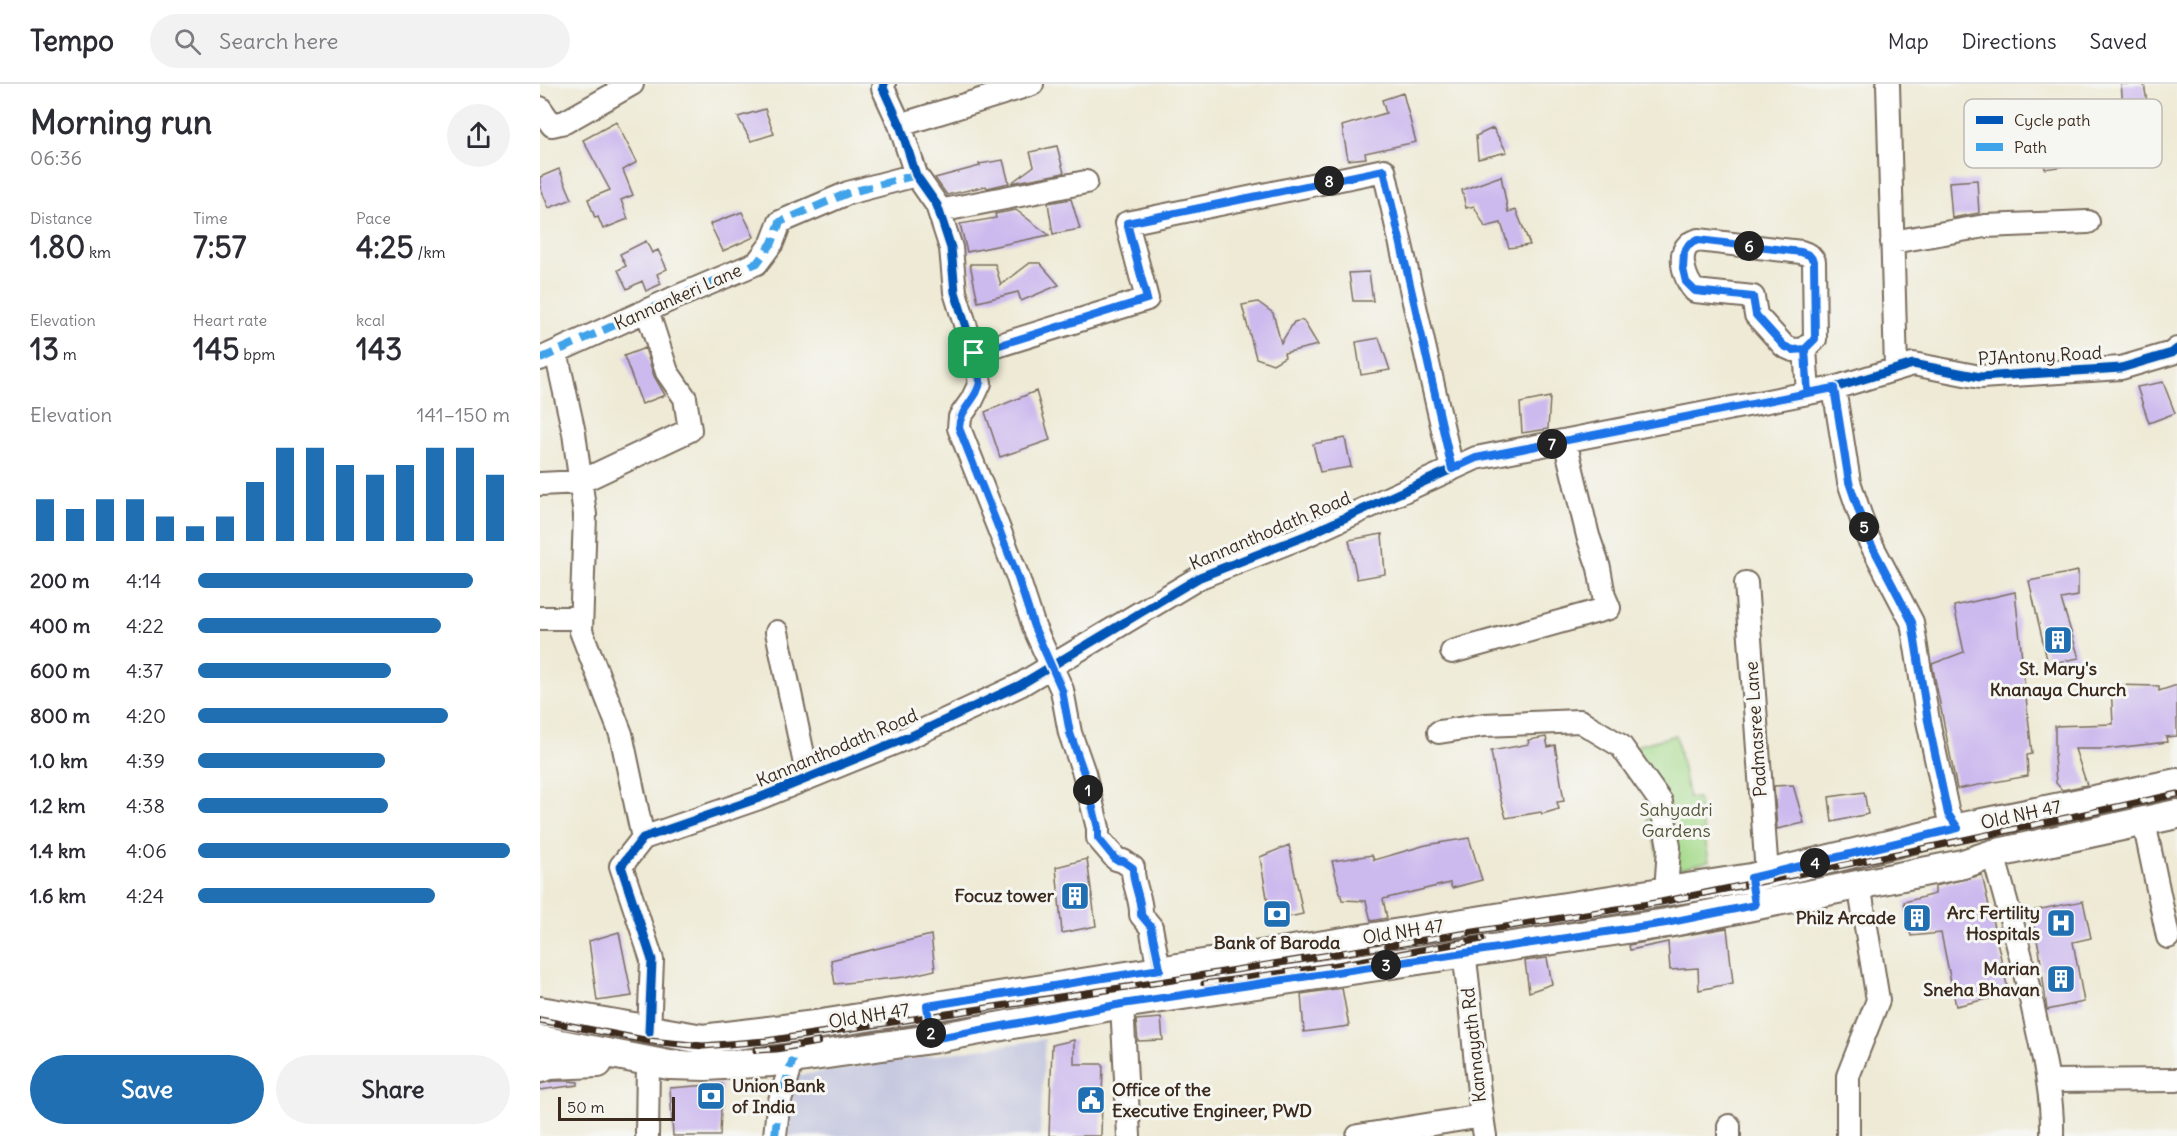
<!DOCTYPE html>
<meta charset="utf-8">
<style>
body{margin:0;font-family:Delius,sans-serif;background:#f2f2f3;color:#2b2b33;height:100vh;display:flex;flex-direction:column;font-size:22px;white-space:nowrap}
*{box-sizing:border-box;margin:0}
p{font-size:20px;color:#7c7c81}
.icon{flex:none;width:33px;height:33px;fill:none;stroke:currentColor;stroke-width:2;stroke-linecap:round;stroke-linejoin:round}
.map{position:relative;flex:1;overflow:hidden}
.details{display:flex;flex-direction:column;background:#fff;width:540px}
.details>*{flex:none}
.scale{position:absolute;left:18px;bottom:15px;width:117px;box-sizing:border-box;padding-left:6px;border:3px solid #3b2a1e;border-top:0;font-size:16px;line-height:21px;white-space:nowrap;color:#3b2a1e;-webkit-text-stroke:4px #f6f6f2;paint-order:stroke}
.pin{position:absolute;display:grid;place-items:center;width:51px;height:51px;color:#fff;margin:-26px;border-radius:12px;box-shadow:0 3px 9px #0006}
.km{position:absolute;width:30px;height:30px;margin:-15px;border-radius:50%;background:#222;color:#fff;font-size:16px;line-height:30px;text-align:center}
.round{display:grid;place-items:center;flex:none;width:63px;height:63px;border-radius:32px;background:#f2f2f3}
.headline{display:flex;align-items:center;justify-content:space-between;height:102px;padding:0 30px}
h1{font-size:33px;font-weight:800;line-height:45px}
.stats{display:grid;grid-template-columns:repeat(3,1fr);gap:9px;height:102px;padding:6px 30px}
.stats div{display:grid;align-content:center}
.stats b{font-size:30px;font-weight:800}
.stats small{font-size:16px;font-weight:400}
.stats p{font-size:16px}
.chart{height:168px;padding:12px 30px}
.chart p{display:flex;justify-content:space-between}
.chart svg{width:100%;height:108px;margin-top:6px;stroke:#1f6fb2;stroke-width:6}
.cta{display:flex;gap:12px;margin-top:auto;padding:12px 30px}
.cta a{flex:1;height:69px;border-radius:36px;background:#1f6fb2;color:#fff;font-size:24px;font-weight:800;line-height:69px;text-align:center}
.cta a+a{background:#f2f2f3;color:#2b2b33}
ul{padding:0 30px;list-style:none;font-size:20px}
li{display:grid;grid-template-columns:96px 72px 1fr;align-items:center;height:45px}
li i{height:15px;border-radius:8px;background:#1f6fb2}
header{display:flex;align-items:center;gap:36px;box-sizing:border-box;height:84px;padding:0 30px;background:#fff;border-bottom:2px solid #e1e1e2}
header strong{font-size:28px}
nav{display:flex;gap:33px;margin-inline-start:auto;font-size:21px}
.search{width:420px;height:54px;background:#f2f2f3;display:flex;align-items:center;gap:15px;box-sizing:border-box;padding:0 21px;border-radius:33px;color:#7c7c81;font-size:22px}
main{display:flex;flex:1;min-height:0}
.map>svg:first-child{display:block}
</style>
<header>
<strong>Tempo</strong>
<div class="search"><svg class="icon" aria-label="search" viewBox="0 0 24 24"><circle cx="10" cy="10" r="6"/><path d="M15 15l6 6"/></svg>Search here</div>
<nav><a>Map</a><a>Directions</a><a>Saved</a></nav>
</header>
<main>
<section class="details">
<div class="headline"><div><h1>Morning run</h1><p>06:36</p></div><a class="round"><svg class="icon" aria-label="share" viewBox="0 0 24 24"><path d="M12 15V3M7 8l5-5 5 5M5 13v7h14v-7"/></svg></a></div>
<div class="stats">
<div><p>Distance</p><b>1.80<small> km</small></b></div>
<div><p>Time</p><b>7:57</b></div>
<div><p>Pace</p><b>4:25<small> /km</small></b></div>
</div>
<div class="stats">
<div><p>Elevation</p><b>13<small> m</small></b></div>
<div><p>Heart rate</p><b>145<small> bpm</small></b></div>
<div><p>kcal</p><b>143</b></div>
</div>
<div class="chart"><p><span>Elevation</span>141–150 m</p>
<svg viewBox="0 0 160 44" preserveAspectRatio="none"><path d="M5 44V27M15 44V31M25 44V27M35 44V27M45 44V34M55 44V38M65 44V34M75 44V20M85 44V6M95 44V6M105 44V13M115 44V17M125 44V13M135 44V6M145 44V6M155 44V17"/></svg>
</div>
<ul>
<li><b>200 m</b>4:14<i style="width:88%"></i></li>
<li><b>400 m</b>4:22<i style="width:78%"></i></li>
<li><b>600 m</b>4:37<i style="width:62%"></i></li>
<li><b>800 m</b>4:20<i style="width:80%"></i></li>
<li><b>1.0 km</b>4:39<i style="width:60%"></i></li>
<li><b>1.2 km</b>4:38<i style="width:61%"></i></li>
<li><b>1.4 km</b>4:06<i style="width:100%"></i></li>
<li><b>1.6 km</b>4:24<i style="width:76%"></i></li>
</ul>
<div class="cta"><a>Save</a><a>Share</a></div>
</section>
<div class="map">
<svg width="1637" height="1052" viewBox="0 0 1637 1052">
<rect width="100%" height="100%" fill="#f6f6f2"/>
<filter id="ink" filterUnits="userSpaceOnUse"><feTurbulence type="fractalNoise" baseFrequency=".0167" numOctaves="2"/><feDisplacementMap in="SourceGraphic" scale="12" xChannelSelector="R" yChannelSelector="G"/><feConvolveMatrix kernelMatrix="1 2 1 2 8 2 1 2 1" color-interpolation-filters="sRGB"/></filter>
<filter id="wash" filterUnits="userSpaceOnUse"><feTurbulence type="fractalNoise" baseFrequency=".008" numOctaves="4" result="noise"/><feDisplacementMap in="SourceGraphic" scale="24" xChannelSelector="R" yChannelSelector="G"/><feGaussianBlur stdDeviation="1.35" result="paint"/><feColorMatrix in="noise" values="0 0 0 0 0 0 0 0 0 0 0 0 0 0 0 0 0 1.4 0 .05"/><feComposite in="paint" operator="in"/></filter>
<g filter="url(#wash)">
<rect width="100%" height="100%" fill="#eeead5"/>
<path fill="#c0c2dd" d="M505,955L500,1052H247L255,992Z"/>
<path fill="#a4da8b" stroke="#708254" stroke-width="1.5" d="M1136,651L1149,714H1158L1169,777L1124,790L1107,733L1096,662Z"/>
<g id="blocks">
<path fill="#ccb9ee" d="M1581,0H1604L1608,24L1584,31Z
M863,9L876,58L825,69L826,74L808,76L802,42L846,29L842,16Z
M225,25L234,50L211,57L198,33Z
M76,38L97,78L83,86L93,111L81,116L88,135L63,145L58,133L55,134L48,115L70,106L43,56Z
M953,44L967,68L938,75L936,52Z
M1529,54L1538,80L1505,85L1500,57Z
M517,62L524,89L471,99L494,82L490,68Z
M463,76L469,99L447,104L446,102L407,111L395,94L440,82L439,80Z
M19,85L32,115L9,124L0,103V93Z
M961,92L968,128L976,126L990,161L969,164L961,139L945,143L934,122L926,124L922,106Z
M1437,96L1439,129L1412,134L1409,98Z
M531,115L540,145L513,150L508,119Z
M476,126L509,151L427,168L420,140L456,134L455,130Z
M202,128L214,153L183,167L170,140Z
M106,157L112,169L118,166L127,185L117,190L121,200L106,207L102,197L87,205L78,186L86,182L80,170Z
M490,179H500L519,201L481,217L478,208L438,218L430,180H455L461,201Z
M829,188L833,217H813L809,189Z
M718,218L733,229L741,259L754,238L763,236L778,261L744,269L745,273L733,280L716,274L702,221Z
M839,254L850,286L821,291L816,258Z
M105,264L114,292L125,311L102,320L84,272Z
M1623,298L1635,329L1609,339L1597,303Z
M496,307L510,356L460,373L445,328Z
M1010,313L1008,345L982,349L980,319Z
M805,354L811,383L780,388L773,360Z
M842,450L845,490L817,495L809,456Z
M1538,487V512L1521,515L1539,574L1508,580L1489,497Z
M1475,508L1492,670L1487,671L1488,692L1417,705L1392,580L1424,568L1414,522Z
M1571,601L1619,602V607L1637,601V652L1626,653L1627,658L1566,665H1535L1547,701L1522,706L1516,699L1514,672H1515V642L1573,640Z
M1006,653L1008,663L1015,661L1024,717L1017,718L1019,725L1002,730L1001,728L966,734L958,706L951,667L989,660L988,656Z
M1253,701L1264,739L1237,745L1234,702Z
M1324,708L1328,730L1292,738L1289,713Z
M929,754L942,796L912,804L910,799L843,815L847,834L831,837L826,817L802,816L792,777L832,771L834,776L886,761Z
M749,761L763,830L731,837L720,773Z
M547,775L556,842L522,849L516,783Z
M1442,791L1469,910L1416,922L1401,849L1371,852L1364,818L1395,810V802Z
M1543,817L1551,854L1533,858L1544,918L1507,926L1499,865L1490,827Z
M1187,844L1193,899L1159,906L1158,884L1130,886L1128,858L1090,866L1089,861Z
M79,848L92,912L57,917L49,857Z
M391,851L395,886L365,893L295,900L291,876Z
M1007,874L1012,900L989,908L985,877Z
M802,904L809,942L764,948L761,910Z
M621,934L623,956L598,957L596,936Z
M534,956V980H563L561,1052H509L512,961Z
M13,997H29L38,998V1001L0,1006V1000Z
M182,1000L180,1052H133L130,1004Z"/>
</g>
</g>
<g filter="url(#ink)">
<use href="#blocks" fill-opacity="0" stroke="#7a6d5e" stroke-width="1.5"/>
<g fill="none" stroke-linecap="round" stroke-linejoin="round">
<g stroke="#7a6d5e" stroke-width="26">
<path id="minor" d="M344,0L343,4L360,41L376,91L397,121L411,164L415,208L434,269L440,299L432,316L420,333L419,344L477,491L494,543L522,606L530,649L544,689L558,744V754L576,775L583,777L593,784C592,800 602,814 601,831L611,843L619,886
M1348,0L1356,284
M0,24L12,41L25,38L92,0
M360,41L492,0
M399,127L546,98
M1352,158L1445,142L1548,138
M1265,265L1253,266L1244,262L1216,231L1213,213L1155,207C1146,197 1136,172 1149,160C1151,158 1155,158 1158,156L1261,168L1269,171L1274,177L1275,255L1265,265L1268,309
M16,268L34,349L45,431L41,547L81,650L103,754
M434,269L607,215L587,139L844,86L912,385
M0,275L132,215L217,179L232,159L240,138L308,109L376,91
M1294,304L1309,398L1328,454L1372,538L1388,637L1408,730L1418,744
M0,400L40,398L150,346L145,314L127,288L107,226
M1206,499L1227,790
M0,534H41
M237,548L268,694
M912,568L1069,524L1064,512L1059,484L1048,452L1025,357
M899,648L944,641L1040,637L1081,662L1121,718L1129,763L1126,808
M1604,738L1628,853
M1453,770C1469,827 1485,884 1497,943C1505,978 1513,1016 1512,1052
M924,870C933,930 935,991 945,1052
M582,920L589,1052
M109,948L112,876L81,782L103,754L219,714L369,653L480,601L660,493L765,452L936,374L1294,304L1373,280L1440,293L1581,284L1632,269L1637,265
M1508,997L1637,996
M107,1052L108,978
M235,1052L238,1023L253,975
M818,1052L942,1032
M1189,1052V1042
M1308,1052V992L1338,916L1319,800"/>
</g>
<g stroke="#7a6d5e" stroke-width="32">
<path id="major" d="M0,927L163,955L275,941L1211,794L1418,744L1637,699
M0,956L129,981L166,982L232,978L391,955L582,920L1127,839L1423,780L1453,770L1637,730
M0,984L10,981L58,979"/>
</g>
<use href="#minor" stroke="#fff" stroke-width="22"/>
<use href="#major" stroke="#fff" stroke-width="28"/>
<g stroke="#3b2a1e" stroke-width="7">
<path id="rail" d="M664,900L792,882L942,855
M0,936L110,957L163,962L226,957L620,898L1121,818L1391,763L1637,710
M216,966L236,965L278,958"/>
</g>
<use href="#rail" stroke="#f6f6f2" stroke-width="4.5" stroke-dasharray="14" stroke-linecap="butt"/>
<path stroke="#3fa3ea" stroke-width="8" stroke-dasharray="15 8" stroke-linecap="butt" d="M0,275L132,215L217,179L232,159L240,138L308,109L376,91
M235,1052L238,1023L253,975"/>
<g stroke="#f6f6f2" stroke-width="13">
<path id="cycleway" d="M344,0L343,4L360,41L376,91L397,121L411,164L415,208L434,269L440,299L432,316L420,333L419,344L477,491L494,543L522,606L530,649L544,689L558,744V754L576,775L583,777L593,784C592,800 602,814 601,831L611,843L619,886
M109,948L112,876L81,782L103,754L219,714L369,653L480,601L660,493L765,452L936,374L1294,304L1373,280L1440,293L1581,284L1632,269L1637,265"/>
</g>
<use href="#cycleway" stroke="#0057b8" stroke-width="9"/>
</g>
</g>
<g fill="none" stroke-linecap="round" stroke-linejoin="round" filter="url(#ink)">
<g stroke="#fff" stroke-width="12">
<path id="route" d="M434,269C436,277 440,288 440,297C439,314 420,323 419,344L477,491L494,543L522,606L530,649L544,689L558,744V754L576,776L583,777L593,784C592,800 602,814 601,831L611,843L620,885L387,922L392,955L582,920L1126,839L1215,821L1211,794L1418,744L1408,730L1388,637L1372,538L1328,454L1309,398L1294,304L1268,309L1265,265L1253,266L1244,262L1216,231L1213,213L1155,207L1146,198L1143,185L1144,168L1149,160L1158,156L1261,168L1269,171L1274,177L1275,255L1265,265L1267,304L1268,309L936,374L912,385L844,86L587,139L607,215L434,269"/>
</g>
<use href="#route" stroke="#1a73e8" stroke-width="8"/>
</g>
<defs>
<g id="building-square" transform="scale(1.5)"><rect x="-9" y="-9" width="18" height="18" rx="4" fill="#1f6fb2" stroke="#f6f6f2"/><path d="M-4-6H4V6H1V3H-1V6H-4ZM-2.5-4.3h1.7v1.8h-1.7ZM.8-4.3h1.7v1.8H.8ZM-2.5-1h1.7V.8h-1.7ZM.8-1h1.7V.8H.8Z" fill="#fff"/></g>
<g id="bank-square" transform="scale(1.5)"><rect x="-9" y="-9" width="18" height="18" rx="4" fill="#1f6fb2" stroke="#f6f6f2"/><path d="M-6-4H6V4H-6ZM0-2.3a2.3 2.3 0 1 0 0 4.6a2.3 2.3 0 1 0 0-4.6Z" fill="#fff"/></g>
<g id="hospital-square" transform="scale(1.5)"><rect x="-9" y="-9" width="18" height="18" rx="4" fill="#1f6fb2" stroke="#f6f6f2"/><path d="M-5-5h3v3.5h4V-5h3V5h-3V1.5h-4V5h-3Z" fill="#fff"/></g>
<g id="civic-square" transform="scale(1.5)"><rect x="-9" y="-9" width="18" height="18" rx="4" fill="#1f6fb2" stroke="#f6f6f2"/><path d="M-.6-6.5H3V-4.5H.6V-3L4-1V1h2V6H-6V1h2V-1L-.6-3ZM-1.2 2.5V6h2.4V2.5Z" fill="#fff"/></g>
</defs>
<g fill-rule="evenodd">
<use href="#building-square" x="1518" y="556"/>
<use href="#building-square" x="535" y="812"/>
<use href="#bank-square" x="737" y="830"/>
<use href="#building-square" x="1377" y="834"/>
<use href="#hospital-square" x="1521" y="839"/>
<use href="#building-square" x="1521" y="895"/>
<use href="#bank-square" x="171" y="1012"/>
<use href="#civic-square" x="551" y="1016"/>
</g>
<g text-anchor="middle" stroke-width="6" stroke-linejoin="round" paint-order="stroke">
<g font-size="18" fill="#3b2a1e" stroke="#f6f6f2">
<text transform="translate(138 213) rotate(-24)" y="6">Kannankeri Lane</text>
<text transform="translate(1500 272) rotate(-3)" y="6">PJAntony Road</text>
<text transform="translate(730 447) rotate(-23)" y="6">Kannanthodath Road</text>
<text transform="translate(1216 645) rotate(-94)" y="6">Padmasree Lane</text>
<text transform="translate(297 664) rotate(-23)" y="6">Kannanthodath Road</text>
<text transform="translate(1481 731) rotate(-12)" y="6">Old NH 47</text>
<text transform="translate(863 848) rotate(-9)" y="6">Old NH 47</text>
<text transform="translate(329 932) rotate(-9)" y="6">Old NH 47</text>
<text transform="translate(934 961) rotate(-96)" y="6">Kannayath Rd</text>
</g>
<g font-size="18" font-weight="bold" fill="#3b2a1e" stroke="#f6f6f2" text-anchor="end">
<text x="1518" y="591" text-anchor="middle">St. Mary's<tspan x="1518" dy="21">Knanaya Church</tspan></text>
<text x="514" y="818">Focuz tower</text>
<text x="1500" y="835">Arc Fertility<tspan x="1500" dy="21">Hospitals</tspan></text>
<text x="1356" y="840">Philz Arcade</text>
<text x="737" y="865" text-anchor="middle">Bank of Baroda</text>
<text x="1500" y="891">Marian<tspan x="1500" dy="21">Sneha Bhavan</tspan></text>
<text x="192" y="1008" text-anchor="start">Union Bank<tspan x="192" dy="21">of India</tspan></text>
<text x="572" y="1012" text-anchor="start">Office of the<tspan x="572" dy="21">Executive Engineer, PWD</tspan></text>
</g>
<g font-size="18" fill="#555639" stroke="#f6f6f2">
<text x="1136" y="732">Sahyadri<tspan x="1136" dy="21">Gardens</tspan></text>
</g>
</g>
<rect x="1424" y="15" width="198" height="69" rx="9" fill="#f6f6f2" stroke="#beb9b2" stroke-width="1.5"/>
<rect x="1436" y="32" width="27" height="8" fill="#0057b8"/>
<rect x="1436" y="59" width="27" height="8" fill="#3fa3ea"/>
<g font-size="16" fill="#3b2a1e">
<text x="1474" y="42">Cycle path</text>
<text x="1474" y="69">Path</text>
</g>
</svg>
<div class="scale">50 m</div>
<div class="pin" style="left:434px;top:269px;background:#1e9e55"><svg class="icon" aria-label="arrive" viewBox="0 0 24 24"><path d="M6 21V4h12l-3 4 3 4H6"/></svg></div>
<b class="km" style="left:548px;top:706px">1</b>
<b class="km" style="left:391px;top:949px">2</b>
<b class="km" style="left:846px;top:881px">3</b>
<b class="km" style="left:1275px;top:779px">4</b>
<b class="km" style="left:1324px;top:443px">5</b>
<b class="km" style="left:1209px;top:162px">6</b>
<b class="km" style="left:1012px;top:360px">7</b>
<b class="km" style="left:789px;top:97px">8</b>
</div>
</main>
